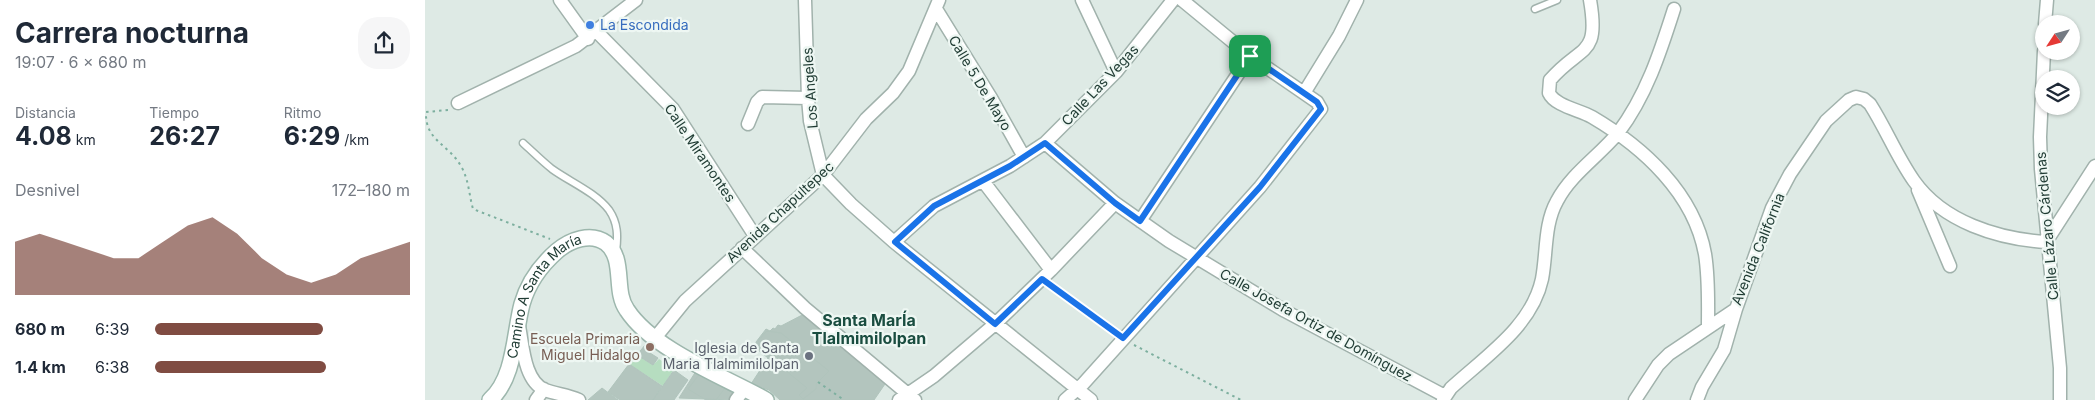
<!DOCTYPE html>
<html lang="es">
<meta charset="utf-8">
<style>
body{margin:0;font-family:Inter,sans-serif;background:#f6f6f7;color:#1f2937;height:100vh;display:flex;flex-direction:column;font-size:19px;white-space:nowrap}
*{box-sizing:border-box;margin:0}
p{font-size:16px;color:#747a83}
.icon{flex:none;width:28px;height:28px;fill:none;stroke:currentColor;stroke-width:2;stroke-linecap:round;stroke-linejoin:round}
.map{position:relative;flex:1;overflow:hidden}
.sheet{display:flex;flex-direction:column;background:#fff;width:425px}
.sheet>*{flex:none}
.needle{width:32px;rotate:234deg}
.fabs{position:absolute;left:1610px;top:15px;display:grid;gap:10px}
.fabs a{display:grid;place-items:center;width:45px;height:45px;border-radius:50%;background:#fff;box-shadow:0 1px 4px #0004;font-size:25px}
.pin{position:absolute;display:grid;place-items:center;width:42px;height:42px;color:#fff;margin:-21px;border-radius:10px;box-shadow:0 2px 8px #0006}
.round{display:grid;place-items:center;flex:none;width:52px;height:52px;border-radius:20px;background:#f6f6f7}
.headline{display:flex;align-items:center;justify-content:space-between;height:85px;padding:0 15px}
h1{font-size:28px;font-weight:700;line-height:38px}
.metrics{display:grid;grid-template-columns:repeat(3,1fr);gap:8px;height:85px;padding:5px 15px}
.metrics div{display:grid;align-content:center}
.metrics b{font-size:25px;font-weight:700}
.metrics small{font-size:14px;font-weight:400}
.metrics p{font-size:14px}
.chart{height:140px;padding:10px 15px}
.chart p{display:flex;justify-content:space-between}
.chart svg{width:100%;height:90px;margin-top:5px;fill:#804c42;opacity:.7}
ul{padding:0 15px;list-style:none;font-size:16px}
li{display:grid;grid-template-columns:80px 60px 1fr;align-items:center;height:38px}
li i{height:12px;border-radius:6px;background:#804c42}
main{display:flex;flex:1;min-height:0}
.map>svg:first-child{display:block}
</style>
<main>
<section class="sheet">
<div class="headline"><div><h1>Carrera nocturna</h1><p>19:07 · 6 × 680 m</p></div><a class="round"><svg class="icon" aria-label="share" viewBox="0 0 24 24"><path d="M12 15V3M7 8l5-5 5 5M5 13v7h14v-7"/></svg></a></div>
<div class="metrics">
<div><p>Distancia</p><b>4.08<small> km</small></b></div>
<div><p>Tiempo</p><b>26:27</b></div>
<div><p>Ritmo</p><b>6:29<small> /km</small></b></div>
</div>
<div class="chart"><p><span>Desnivel</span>172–180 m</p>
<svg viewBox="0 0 160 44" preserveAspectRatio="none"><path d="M0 44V18L10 14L20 18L30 22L40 26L50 26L60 18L70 10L80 6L90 14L100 26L110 34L120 38L130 34L140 26L150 22L160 18V44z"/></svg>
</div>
<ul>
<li><b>680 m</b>6:39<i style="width:66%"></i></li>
<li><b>1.4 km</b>6:38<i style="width:67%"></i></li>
</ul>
</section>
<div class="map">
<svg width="1670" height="400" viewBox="0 0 1670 400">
<rect width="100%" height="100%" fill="#deeae5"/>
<path fill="#b6ddc0" d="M211,355L228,365L234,359L249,369L238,386L204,364Z"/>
<path fill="#b3c5be" stroke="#b0c4bc" d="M381,313L460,384L449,400H355L344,390L326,384L343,358L332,349L331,342L341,329L345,331L348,328L350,329L353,325L356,326Z
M342,331L356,333L404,371L391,384V389L378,399L374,395L382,388L333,348V341Z
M224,340L231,344L225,353L233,358L228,365L212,355Z
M204,364L237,386L228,400H195L183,392Z
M273,368L315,392L308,400L254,398Z
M249,370L263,380L249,400H228Z
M276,372L300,388L291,400H281L263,389Z
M177,388L193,400H163Z"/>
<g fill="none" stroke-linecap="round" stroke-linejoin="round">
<g stroke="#a1b2ac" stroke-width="9">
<path id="lane" d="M1110,9L1132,0
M98,143C108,152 117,161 127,169C145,182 170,192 184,210C193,223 193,236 191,251"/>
</g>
<g stroke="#a1b2ac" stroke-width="15">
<path id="street" d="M135,0L163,39
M380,0L383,98L385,121L398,175L426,204L469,242L666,400
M657,0L691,72
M1165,0C1175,58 1156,44 1125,80L1124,93C1130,106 1155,110 1167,117C1218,147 1269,193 1280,254C1284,279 1283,303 1283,327
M511,9L566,98L599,157
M1620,24L1622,0
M172,32L248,109L330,236
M1619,51L1615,137L1616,169L1635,368V400
M879,93L914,36L932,0
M33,103L151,46L211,0
M323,124L332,102L337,97L383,98
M620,143L690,203L744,241L860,311L1020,396
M558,181L626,270
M1493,190L1525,266
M715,221L825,56
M469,242L509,206L585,166L620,143L691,72L748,0
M317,248L380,308L490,400
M94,326C98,346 99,381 120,390C131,394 143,395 154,400
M230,338L260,301L398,175L441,119L468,93L484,71L514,0
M111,400L119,389
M311,400L320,388
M474,400L509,376L570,324L626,270L690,203
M640,400L658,384L835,187L896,109L892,102L825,56L757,0
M1018,400L1026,388C1061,356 1107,326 1117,279C1122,253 1119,224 1132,201C1146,174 1174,156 1193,133C1221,96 1235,53 1249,9
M1210,400L1233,365L1244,354L1311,309L1347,208L1365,174L1401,121L1424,100L1431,97L1439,99L1445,104C1461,129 1472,157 1489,181C1518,222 1573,239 1621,242L1670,166
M1272,400L1277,387L1299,350L1311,309"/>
</g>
<g stroke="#9db7ad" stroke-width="18">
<g id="secondary">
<path id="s1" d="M65,400C90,378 89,334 97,304C103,283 116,265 132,251C145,240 166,232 181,243C201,259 188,291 202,310C228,350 300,377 341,400"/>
</g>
</g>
<path stroke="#7daf9f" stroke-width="2" stroke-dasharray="2.5 4" stroke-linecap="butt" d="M23,110L1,112C0,142 24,143 37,168C44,181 44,195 48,209L125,239
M626,285L689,331
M709,345L816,400
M393,382L419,400"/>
<use href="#lane" stroke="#fff" stroke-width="6"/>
<use href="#street" stroke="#fff" stroke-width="12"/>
<use href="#secondary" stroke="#fff" stroke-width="15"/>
</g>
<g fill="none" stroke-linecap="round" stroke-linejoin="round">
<g stroke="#fff" stroke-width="10">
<path id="route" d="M825,56L892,102L896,109L835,187L698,338L617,279L570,324L470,242L509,206L585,166L620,143L690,203L715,221Z"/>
</g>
<use href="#route" stroke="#1a73e8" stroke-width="6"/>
</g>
<circle fill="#3f7fe0" stroke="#eef7f3" stroke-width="2" cx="165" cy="25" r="5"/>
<circle fill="#8d6e63" stroke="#eef7f3" stroke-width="2" cx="225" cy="347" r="5"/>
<circle fill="#6b7280" stroke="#eef7f3" stroke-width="2" cx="384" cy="356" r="5"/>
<g text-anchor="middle" stroke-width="4.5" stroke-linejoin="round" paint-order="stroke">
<g font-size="14" fill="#366cbe" stroke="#eef7f3" text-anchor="start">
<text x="175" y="30">La Escondida</text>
</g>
<g font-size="14" fill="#1f3b33" stroke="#eef7f3">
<text transform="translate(555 83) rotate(59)" y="5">Calle 5 De Mayo</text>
<text transform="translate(675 85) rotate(-47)" y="5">Calle Las Vegas</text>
<text transform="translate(385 88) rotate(-94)" y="5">Los Angeles</text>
<text transform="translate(275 153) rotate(56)" y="5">Calle Miramontes</text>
<text transform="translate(355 212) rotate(-43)" y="5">Avenida Chapultepec</text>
<text transform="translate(1622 226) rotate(-95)" y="5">Calle Lázaro Cárdenas</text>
<text transform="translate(1333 249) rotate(-68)" y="5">Avenida California</text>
<text dy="5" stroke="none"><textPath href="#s1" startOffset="121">Camino A Santa María</textPath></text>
<text transform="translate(891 325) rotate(29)" y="5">Calle Josefa Ortiz de Domínguez</text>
</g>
<g font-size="14" fill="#785e54" stroke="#eef7f3" text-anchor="end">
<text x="215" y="344">Escuela Primaria<tspan x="215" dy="16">Miguel Hidalgo</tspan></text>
</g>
<g font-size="14" fill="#5b616d" stroke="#eef7f3" text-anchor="end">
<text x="374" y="353">Iglesia de Santa<tspan x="374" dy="16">Maria Tlalmimilolpan</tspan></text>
</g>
<g font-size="16" font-weight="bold" fill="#1a4d40" stroke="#eef7f3">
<text x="444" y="326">Santa MarÍa<tspan x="444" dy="18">Tlalmimilolpan</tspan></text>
</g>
</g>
</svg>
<div class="fabs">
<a><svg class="needle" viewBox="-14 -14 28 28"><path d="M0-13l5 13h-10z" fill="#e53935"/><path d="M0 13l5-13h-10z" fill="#747a83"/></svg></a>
<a><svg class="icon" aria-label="layers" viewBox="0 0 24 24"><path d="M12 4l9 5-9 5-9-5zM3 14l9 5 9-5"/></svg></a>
</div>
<div class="pin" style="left:825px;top:56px;background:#1e9e55"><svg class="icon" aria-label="arrive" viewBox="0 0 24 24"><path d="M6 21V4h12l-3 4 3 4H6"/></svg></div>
</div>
</main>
